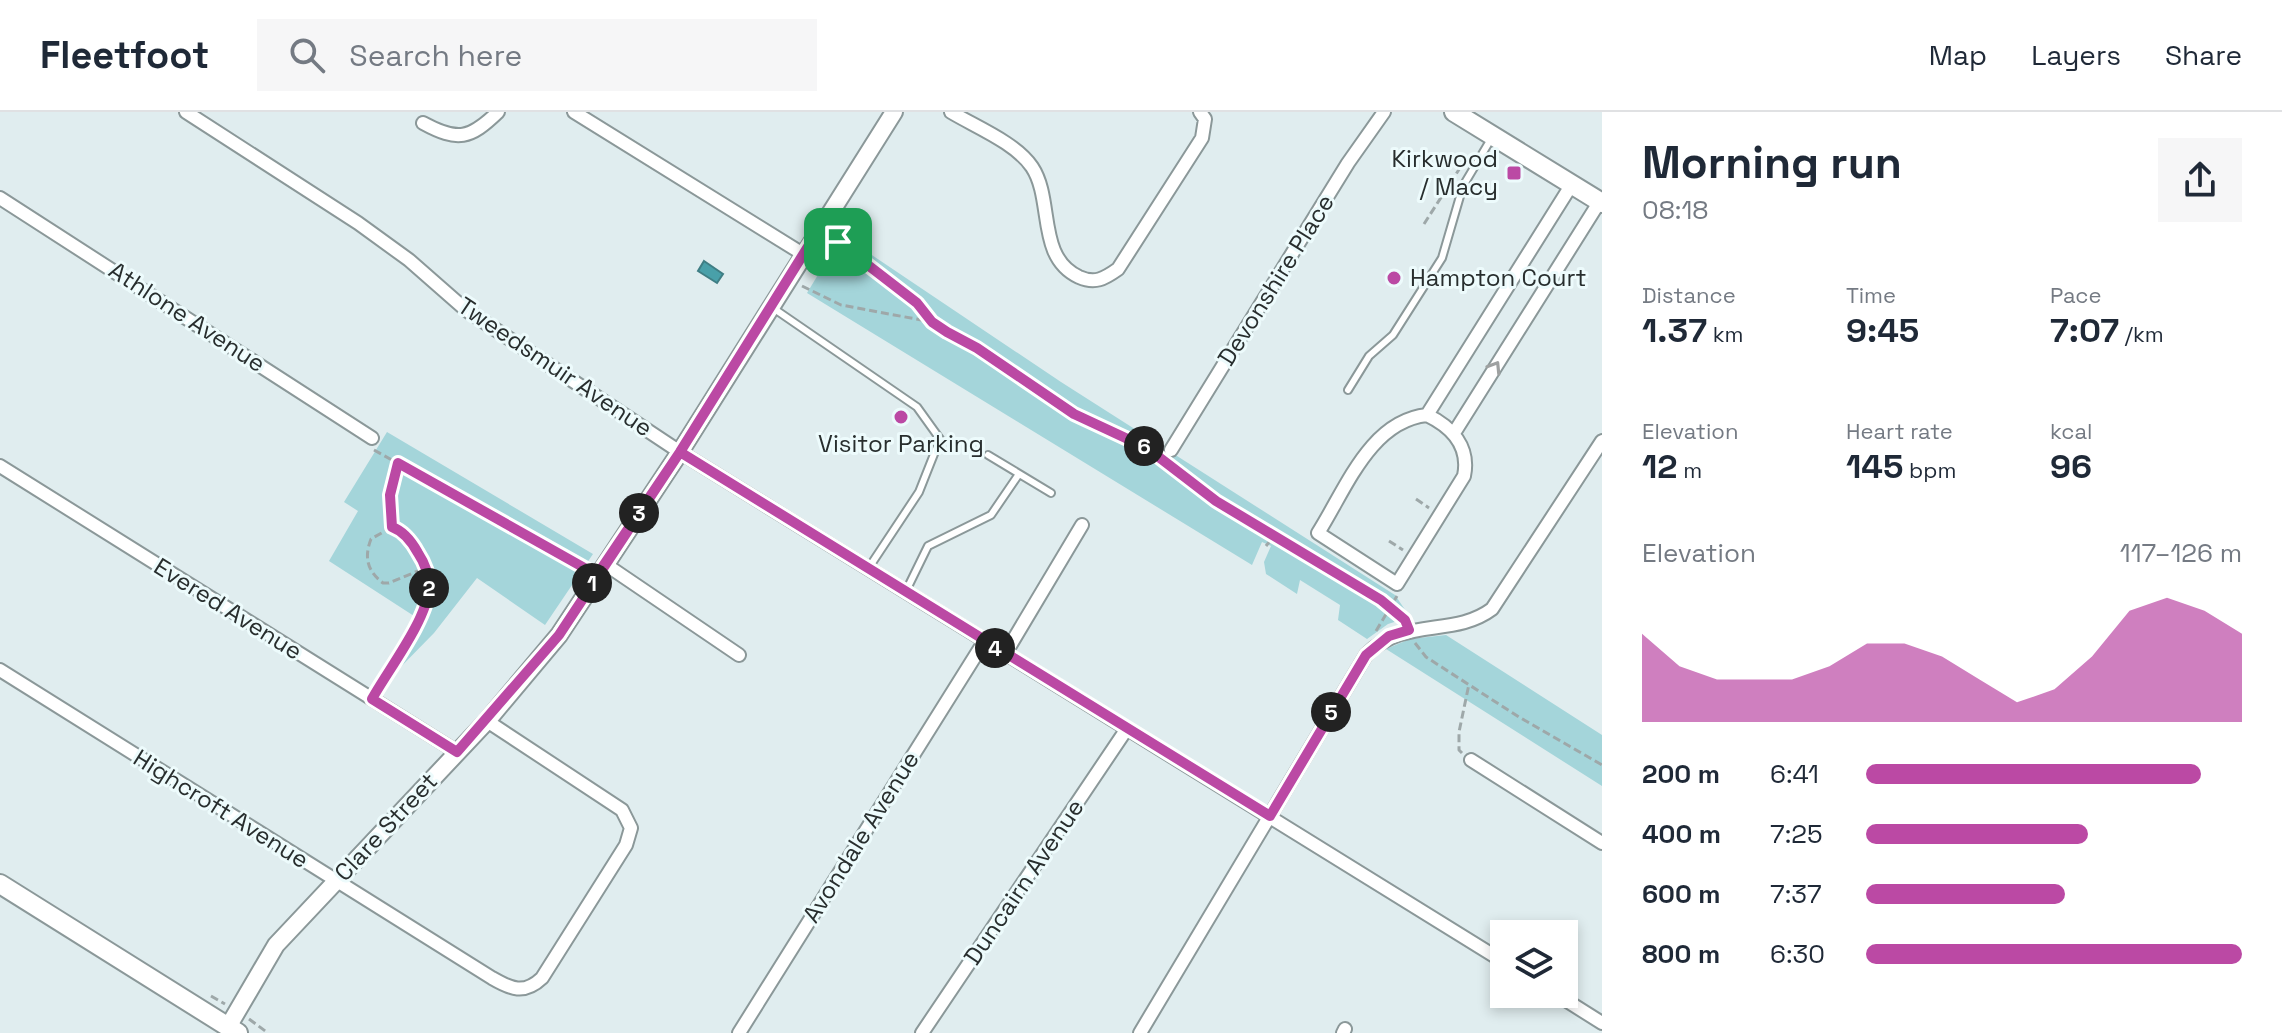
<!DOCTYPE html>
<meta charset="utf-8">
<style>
body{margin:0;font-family:"Space Grotesk",sans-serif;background:#f6f6f7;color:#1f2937;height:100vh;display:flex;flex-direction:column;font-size:30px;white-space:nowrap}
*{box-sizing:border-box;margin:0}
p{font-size:26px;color:#747a83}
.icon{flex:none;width:44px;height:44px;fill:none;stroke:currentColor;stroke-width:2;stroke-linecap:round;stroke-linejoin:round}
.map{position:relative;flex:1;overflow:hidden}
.panel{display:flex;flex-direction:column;background:#fff;width:680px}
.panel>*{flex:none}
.buttons{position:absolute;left:1490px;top:808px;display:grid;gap:16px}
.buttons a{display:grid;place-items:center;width:88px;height:88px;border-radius:0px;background:#fff;box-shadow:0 4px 12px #0003;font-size:40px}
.pin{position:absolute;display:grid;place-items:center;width:68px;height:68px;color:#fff;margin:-34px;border-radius:16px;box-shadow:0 4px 12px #0006}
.km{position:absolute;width:40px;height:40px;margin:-20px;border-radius:50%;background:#222;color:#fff;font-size:22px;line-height:40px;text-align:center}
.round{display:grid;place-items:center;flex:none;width:84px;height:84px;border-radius:0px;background:#f6f6f7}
.headline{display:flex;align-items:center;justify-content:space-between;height:136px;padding:0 40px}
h1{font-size:44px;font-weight:800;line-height:60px}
.metrics{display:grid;grid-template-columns:repeat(3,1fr);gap:12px;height:136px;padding:8px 40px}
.metrics div{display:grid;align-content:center}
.metrics b{font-size:34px;font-weight:800}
.metrics small{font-size:22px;font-weight:400}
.metrics p{font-size:22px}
.chart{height:224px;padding:16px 40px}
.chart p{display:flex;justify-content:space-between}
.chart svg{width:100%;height:144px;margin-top:8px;fill:#bb49a4;opacity:.7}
ul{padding:0 40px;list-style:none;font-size:26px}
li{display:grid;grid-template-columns:128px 96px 1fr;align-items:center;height:60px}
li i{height:20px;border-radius:10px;background:#bb49a4}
header{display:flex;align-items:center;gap:48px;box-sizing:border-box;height:112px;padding:0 40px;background:#fff;border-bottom:2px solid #e0e1e3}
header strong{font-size:38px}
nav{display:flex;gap:44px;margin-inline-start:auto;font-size:28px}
.search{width:560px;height:72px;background:#f6f6f7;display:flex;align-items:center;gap:20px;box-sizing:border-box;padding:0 28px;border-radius:0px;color:#747a83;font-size:30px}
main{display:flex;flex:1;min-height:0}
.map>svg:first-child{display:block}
</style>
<header>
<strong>Fleetfoot</strong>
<div class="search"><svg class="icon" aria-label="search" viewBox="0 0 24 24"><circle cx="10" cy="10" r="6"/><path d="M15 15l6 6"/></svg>Search here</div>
<nav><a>Map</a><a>Layers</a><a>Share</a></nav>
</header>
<main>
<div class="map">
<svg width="1602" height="921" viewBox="0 0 1602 921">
<rect width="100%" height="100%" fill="#e0edef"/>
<path fill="#a4d5da" d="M842,123L1061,270L1395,483L1410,505L1388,512L1367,527L1338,508L1340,493L1300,468L1297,482L1266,462L1264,450L1271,434L1262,430L1252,453L807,181Z
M387,320L593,442L545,513L477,466L434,521L385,571L377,567L414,504L329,449L358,399L344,390Z
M1446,523L1602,623V674L1386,537L1410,527Z"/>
<path fill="#49a0a9" stroke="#3f7e84" stroke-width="2" d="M704,149L723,162L717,171L698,159Z"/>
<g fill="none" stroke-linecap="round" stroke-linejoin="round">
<g stroke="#8b9899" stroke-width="10">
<path id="service" d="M773,196L917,295L940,327L919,380L868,457
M1348,278L1369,244L1393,223L1442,146L1463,74L1491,27
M988,343L1051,381
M905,481L928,434L991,403L1019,362"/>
</g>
<g stroke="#8b9899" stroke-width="16">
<path id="minor" d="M186,0L358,111L409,148L466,198L680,340L1504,850
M574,0L803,142
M951,0C976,15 1016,31 1032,55C1054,88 1036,145 1079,165C1095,172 1104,167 1118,157L1202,26L1205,7L1200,0
M423,11C458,30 470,27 498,0
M0,86L372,326
M1427,303C1452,315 1470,335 1464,364L1397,472L1318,421C1346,377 1370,309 1427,303Z
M1427,303L1572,72
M1454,321L1600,89
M1171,338L1348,51L1384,0
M0,354L457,640
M605,452L739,543
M1005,542L1082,413
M0,558L492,866C511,877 524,883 542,866L626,733L631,716L622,698L487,609
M1471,648L1602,731
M1556,882L1602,911
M739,921L984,530
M922,921L1126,618
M1140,921L1366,543C1405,504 1453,526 1492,497L1602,329
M1343,921L1345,917"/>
</g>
<g stroke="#8b9899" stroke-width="20">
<path id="tertiary" d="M228,915L276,833L487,609L559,523L680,340L894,0"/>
</g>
<g stroke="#8b9899" stroke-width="22">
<path id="secondary" d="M1454,0L1602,91
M0,772L238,921"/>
</g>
<path stroke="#9ea8a9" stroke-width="3" stroke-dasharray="8 4" stroke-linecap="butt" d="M1424,112L1467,45
M831,125L917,191L932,210L947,220L977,236L1074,302L1134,328L1158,343
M802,174L841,193L932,210
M374,338L587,457
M1167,351L1249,410L1381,488L1404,506
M1416,387L1429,396
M392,415L371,427C364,445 367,459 383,471H389L425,456
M1389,429L1403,438
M1266,434L1274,424
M1376,519L1397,484
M1415,531L1426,545L1519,605L1602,653
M379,574C393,549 428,504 430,475C430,464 423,450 418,440C412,430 403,419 392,415L390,383L398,351
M1462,641L1459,638V620L1469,572
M211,884L225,892
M249,907L268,921"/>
<use href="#service" stroke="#fff" stroke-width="6"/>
<use href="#minor" stroke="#fff" stroke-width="12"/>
<use href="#tertiary" stroke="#fff" stroke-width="16"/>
<use href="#secondary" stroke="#fff" stroke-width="18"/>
</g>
<defs><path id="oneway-chevron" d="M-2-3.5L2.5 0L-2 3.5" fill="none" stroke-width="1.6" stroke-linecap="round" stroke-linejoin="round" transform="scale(2)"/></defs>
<use stroke="#9ea1a1" href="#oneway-chevron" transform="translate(1495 255) rotate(-58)"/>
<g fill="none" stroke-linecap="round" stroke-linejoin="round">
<g stroke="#fff" stroke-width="16">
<path id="route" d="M838,130L819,117L680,340L559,523L457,640L372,587C388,558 427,508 429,476C430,464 424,450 418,441C412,430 403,419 392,415L390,383L398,351L597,463L680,340L1270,704L1366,543L1389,524L1409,518L1405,508L1381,488L1216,389L1147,336L1074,302L977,236L947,220L932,210L917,191L838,130"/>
</g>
<use href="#route" stroke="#bb49a4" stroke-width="10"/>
</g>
<g fill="#bb49a4" stroke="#edfbfc" stroke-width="3">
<rect x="1506" y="53" width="16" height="16" rx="4"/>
<circle cx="1394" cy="166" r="8"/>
<circle cx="901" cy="305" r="8"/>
</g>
<g text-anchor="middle" stroke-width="6" stroke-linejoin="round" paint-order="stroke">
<g font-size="24" fill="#282e2e" stroke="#edfbfc" text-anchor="end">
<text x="1498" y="55">Kirkwood<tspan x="1498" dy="28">/ Macy</tspan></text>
<text x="1410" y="174" text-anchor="start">Hampton Court</text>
<text x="901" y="340" text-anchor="middle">Visitor Parking</text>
</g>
<g font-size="24" fill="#282e2e" stroke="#edfbfc">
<text transform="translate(1276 168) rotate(-58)" y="8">Devonshire Place</text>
<text transform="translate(187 205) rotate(33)" y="8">Athlone Avenue</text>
<text transform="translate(555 255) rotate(34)" y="8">Tweedsmuir Avenue</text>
<text transform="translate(228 497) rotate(32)" y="8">Evered Avenue</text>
<text transform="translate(221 697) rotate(32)" y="8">Highcroft Avenue</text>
<text transform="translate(386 715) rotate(-47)" y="8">Clare Street</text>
<text transform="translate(861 725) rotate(-58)" y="8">Avondale Avenue</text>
<text transform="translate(1024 770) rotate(-56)" y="8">Duncairn Avenue</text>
</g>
</g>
</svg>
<div class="buttons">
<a><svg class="icon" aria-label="layers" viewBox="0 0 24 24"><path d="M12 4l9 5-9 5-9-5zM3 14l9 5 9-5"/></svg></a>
</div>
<div class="pin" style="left:838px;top:130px;background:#1e9e55"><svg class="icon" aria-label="arrive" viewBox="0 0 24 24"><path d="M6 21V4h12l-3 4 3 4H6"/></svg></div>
<b class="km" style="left:592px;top:471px">1</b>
<b class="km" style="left:429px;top:476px">2</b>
<b class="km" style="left:639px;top:401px">3</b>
<b class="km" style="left:995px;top:536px">4</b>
<b class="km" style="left:1331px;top:600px">5</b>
<b class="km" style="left:1144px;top:334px">6</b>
</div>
<section class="panel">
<div class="headline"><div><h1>Morning run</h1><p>08:18</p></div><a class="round"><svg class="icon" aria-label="share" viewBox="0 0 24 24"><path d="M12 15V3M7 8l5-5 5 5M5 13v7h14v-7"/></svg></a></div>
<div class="metrics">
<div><p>Distance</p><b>1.37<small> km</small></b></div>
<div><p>Time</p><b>9:45</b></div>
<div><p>Pace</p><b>7:07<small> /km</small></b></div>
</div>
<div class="metrics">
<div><p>Elevation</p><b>12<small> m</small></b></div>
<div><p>Heart rate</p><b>145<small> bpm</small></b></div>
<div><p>kcal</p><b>96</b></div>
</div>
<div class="chart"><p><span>Elevation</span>117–126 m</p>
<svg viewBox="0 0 160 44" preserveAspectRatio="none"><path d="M0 44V17L10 27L20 31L30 31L40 31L50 27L60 20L70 20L80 24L90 31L100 38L110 34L120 24L130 10L140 6L150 10L160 17V44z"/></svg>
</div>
<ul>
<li><b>200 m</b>6:41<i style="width:89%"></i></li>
<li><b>400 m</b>7:25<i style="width:59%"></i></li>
<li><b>600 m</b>7:37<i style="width:53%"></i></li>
<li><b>800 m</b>6:30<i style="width:100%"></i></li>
</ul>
</section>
</main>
